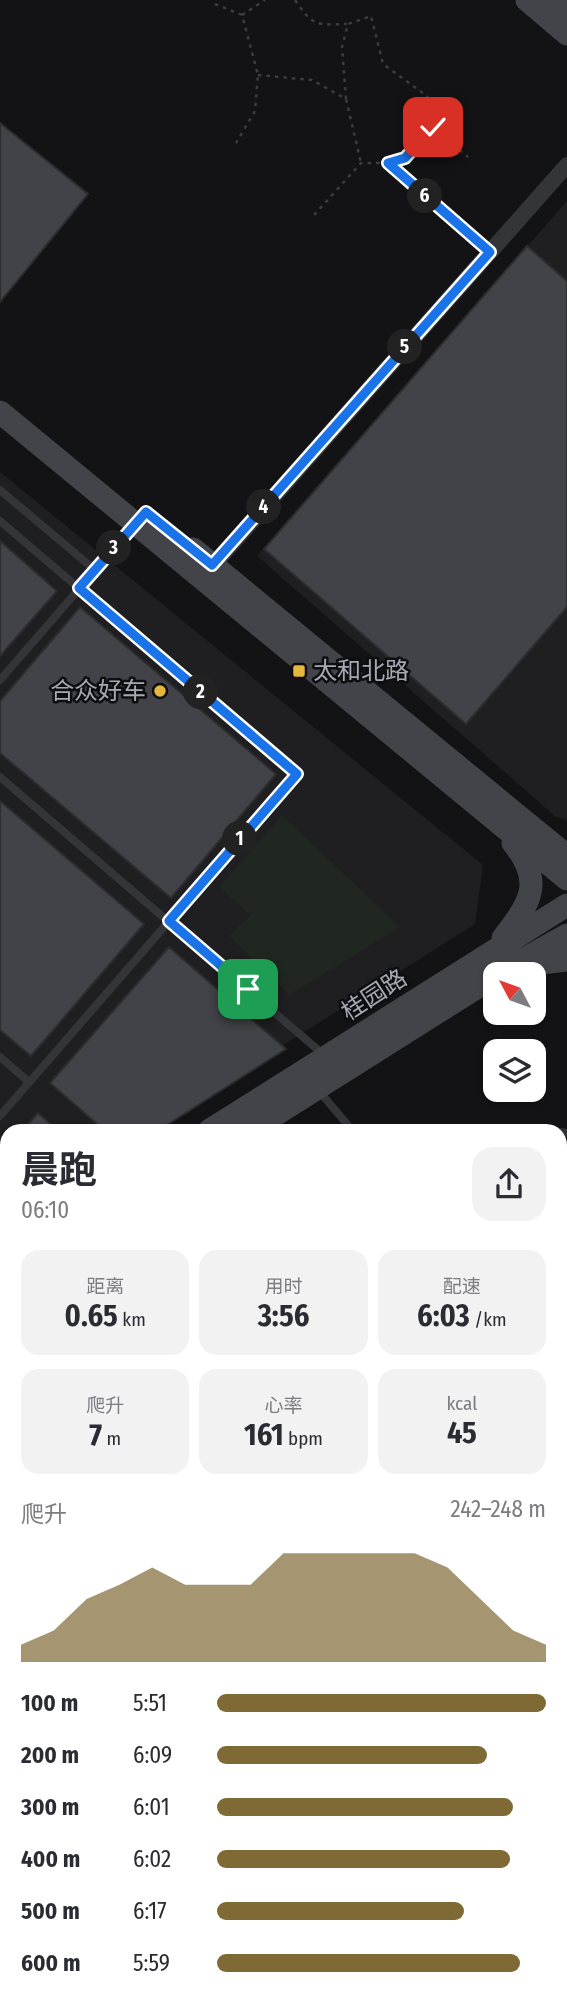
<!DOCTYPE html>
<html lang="zh">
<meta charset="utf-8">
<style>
body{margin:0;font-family:"Fira Sans Condensed","Noto Sans SC",sans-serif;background:#f2f2f3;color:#2b2b33;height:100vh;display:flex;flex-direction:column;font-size:26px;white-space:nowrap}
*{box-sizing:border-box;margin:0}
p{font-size:23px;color:#7c7c81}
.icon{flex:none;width:38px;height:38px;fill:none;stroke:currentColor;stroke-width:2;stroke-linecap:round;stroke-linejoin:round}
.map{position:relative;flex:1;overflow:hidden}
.side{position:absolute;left:0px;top:1124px;width:567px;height:884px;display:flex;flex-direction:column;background:#fff;border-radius:21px 21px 0 0;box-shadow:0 2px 5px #0004}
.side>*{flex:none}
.needle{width:46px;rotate:311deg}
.tools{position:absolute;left:483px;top:962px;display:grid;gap:14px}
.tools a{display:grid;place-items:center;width:63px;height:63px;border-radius:14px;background:#fff;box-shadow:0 2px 5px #0004;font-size:35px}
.pin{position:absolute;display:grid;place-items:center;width:60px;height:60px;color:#fff;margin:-30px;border-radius:14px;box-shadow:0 4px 10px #0006}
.km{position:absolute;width:35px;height:35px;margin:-18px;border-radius:50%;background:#222;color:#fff;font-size:19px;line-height:35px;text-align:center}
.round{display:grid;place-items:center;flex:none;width:74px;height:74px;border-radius:21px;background:#f2f2f3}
.headline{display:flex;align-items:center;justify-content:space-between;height:119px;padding:0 21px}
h1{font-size:38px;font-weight:700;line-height:52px}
.figures{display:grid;grid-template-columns:repeat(3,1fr);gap:10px;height:119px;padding:7px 21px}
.figures div{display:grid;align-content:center;border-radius:18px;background:#f2f2f3;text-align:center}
.figures b{font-size:30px;font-weight:700}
.figures small{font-size:19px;font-weight:400}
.figures p{font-size:19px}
.chart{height:196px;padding:14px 21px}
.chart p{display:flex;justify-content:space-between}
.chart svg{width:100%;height:126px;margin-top:7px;fill:#7f6a36;opacity:.7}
ul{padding:0 21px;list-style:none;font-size:23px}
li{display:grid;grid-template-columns:112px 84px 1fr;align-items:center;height:52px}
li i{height:18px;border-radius:9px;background:#7f6a36}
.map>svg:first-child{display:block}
</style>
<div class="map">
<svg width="567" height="2006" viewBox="0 0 567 2006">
<rect width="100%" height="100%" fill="#131315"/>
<path fill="#1f1f21" d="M567,201V820L556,817L257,556Z
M0,472L483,865L475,924L149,1130H7V1221L0,1225Z
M567,1442V1943L560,1946V1445Z"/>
<path fill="#202721" d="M282,815L400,927L289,995L229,936L251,915L219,887Z"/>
<path fill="#424348" stroke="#2d2d30" stroke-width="2" d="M0,123L88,194L0,302Z
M527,246L567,281V607L466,724L264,549Z
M0,541L57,591L0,656Z
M80,607L276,774L171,898L0,753V701Z
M0,801L144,924L31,1056L0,1030Z
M169,947L286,1049L159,1130H104L50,1083Z
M38,1113L57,1130H23Z"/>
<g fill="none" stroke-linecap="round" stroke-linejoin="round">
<path stroke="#3a3c40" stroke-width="2.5" stroke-dasharray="3.5 5" stroke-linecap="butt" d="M295,0C313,26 315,25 347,24
M215,4L242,15L258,75L255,111L236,143
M242,15L265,0
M258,75L312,80L346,99L361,163
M346,99L342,47L348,24L371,16L383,64L427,96L434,112L433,127L468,157
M388,163L477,242
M314,215L361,163C404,164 405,158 433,127
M0,1447L7,1444
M0,1632L7,1630
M0,1762L7,1759
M181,2006L196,2000"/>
<path stroke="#343539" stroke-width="8" d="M0,490L95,570
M0,521L297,774L0,1116
M0,680L146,512
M0,777L324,1055
M0,1057L29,1082
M319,1091L352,1130
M538,1130H554
M560,1132L567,1133
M560,1341L567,1338"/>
<path stroke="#343539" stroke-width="16" d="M207,572L567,165
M419,2000L421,2006"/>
<path stroke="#343539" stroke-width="19" d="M0,1914L7,1933
M0,1976L7,1995
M32,2000L34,2006"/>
<path stroke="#424449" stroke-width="23" d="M527,0L567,34
M554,0L567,12
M0,412L567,879
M193,549L567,856
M503,938C530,903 545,882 513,843
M525,965L567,960
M496,975L567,935
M210,1130L567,905
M251,1130L495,976
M0,1265L7,1260
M0,1289L7,1285
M560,1988L567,1985
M515,2006L530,2000"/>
</g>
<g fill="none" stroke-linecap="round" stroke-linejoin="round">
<g stroke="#fff" stroke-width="14">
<path id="route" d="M248,989L169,921L297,774L79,588L146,512L212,565L490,252L388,163L405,158L433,127"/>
</g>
<use href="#route" stroke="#1a73e8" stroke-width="9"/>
</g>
<g fill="#e5b83a" stroke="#0e0e10" stroke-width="2.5">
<rect x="292" y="664" width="14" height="14" rx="3.5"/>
<circle cx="160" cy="691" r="7"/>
</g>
<g text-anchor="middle" stroke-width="5" stroke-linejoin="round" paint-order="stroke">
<g font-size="24" fill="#a6a9b4" stroke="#0e0e10" text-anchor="start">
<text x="313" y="679">太和北路</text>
<text x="146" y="699" text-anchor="end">合众好车</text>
</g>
<g font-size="24" fill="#a6a9b4" stroke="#0e0e10">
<text transform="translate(374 995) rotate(-33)" y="8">桂园路</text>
</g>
</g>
</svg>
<div class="tools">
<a><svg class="needle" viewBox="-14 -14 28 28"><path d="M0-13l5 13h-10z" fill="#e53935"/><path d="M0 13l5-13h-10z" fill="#7c7c81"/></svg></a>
<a><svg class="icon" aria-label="layers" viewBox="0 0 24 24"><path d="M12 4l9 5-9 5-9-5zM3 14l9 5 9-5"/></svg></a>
</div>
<div class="pin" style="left:248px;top:989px;background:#1e9e55"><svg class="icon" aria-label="arrive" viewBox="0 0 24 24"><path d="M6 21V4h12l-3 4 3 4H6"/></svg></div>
<div class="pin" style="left:433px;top:127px;background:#d93025"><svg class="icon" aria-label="check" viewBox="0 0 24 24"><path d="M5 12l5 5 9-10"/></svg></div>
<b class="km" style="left:240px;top:839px">1</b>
<b class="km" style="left:201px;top:692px">2</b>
<b class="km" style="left:114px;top:548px">3</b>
<b class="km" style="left:264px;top:507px">4</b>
<b class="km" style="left:405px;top:347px">5</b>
<b class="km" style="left:425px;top:196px">6</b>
<section class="side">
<div class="headline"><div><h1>晨跑</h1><p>06:10</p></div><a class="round"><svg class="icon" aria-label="share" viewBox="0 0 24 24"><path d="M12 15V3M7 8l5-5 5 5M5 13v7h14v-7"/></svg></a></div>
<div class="figures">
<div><p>距离</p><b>0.65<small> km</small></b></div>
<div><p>用时</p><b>3:56</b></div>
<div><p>配速</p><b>6:03<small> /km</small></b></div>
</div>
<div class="figures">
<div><p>爬升</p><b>7<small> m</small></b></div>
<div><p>心率</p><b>161<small> bpm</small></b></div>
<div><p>kcal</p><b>45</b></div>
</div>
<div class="chart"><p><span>爬升</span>242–248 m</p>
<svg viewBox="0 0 160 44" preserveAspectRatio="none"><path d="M0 44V38L10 33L20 22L30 17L40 11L50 17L60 17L70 17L80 6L90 6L100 6L110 6L120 6L130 11L140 22L150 33L160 38V44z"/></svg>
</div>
<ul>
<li><b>100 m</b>5:51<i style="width:100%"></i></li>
<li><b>200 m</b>6:09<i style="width:82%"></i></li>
<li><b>300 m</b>6:01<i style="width:90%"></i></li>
<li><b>400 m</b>6:02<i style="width:89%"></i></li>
<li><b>500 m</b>6:17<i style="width:75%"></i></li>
<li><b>600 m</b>5:59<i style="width:92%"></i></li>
</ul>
</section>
</div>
